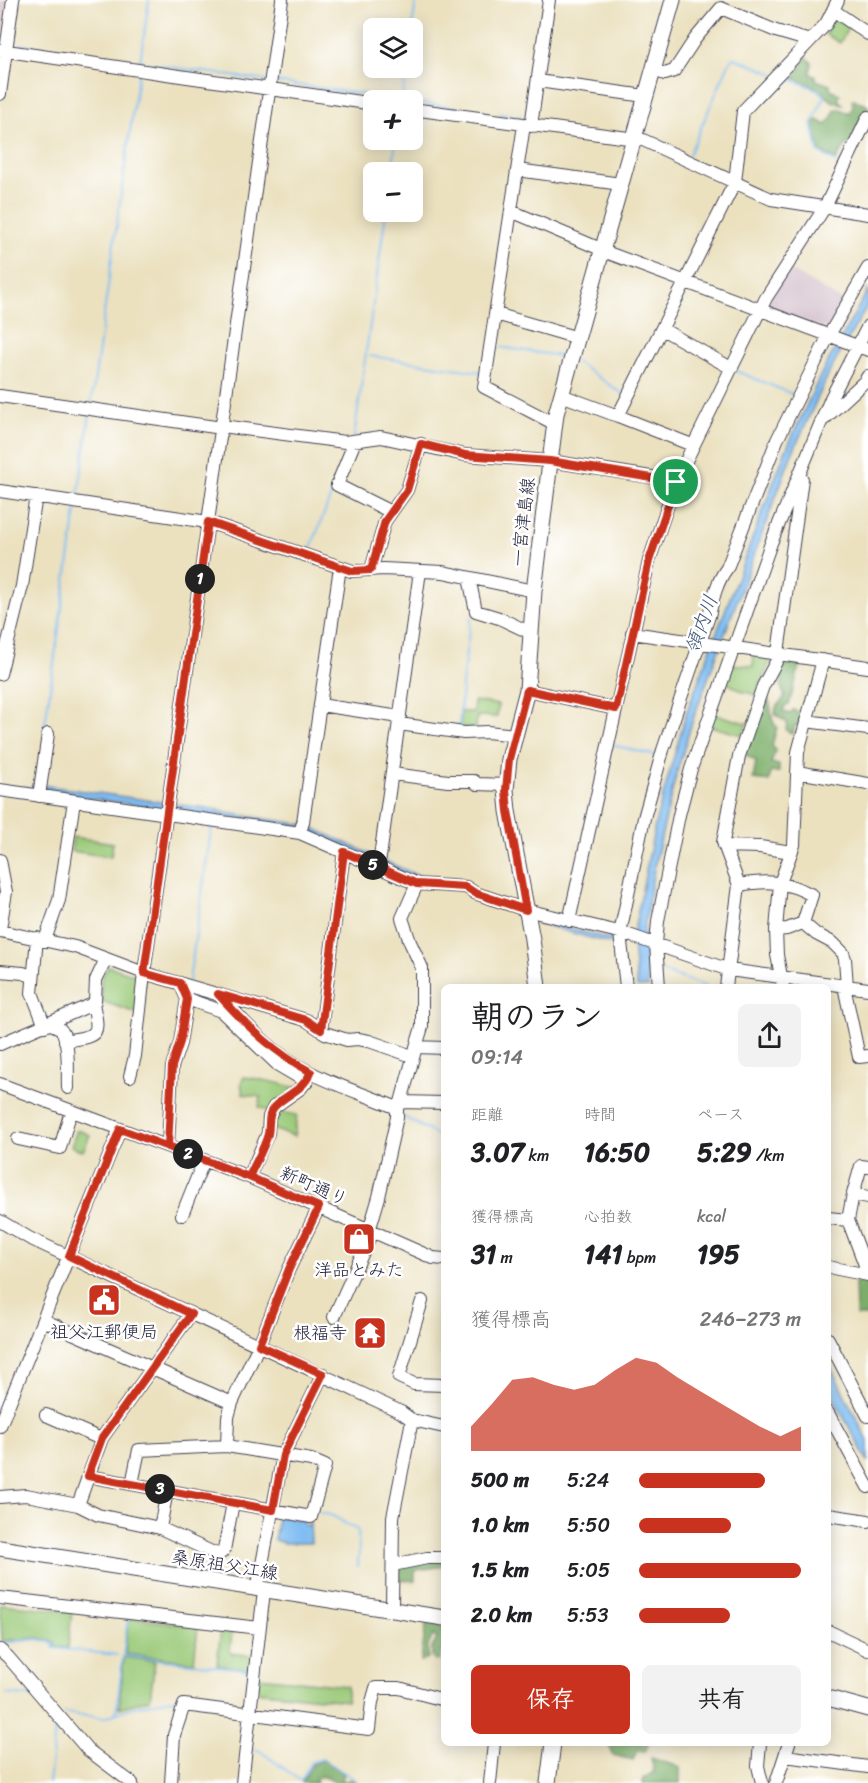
<!DOCTYPE html>
<html lang="ja">
<meta charset="utf-8">
<style>
body{margin:0;font-family:Sriracha,"Klee One",sans-serif;background:#f2f2f2;color:#202124;height:100vh;display:flex;flex-direction:column;font-size:22px;white-space:nowrap}
*{box-sizing:border-box;margin:0}
p{font-size:20px;color:#757577}
.icon{flex:none;width:33px;height:33px;fill:none;stroke:currentColor;stroke-width:2;stroke-linecap:round;stroke-linejoin:round}
.map{position:relative;flex:1;overflow:hidden}
.panel{position:absolute;left:441px;top:984px;width:390px;height:762px;display:flex;flex-direction:column;background:#fff;border-radius:9px;box-shadow:0 3px 15px #0003}
.panel>*{flex:none}
.fabs{position:absolute;left:363px;top:18px;display:grid;gap:12px}
.fabs a{display:grid;place-items:center;width:60px;height:60px;border-radius:9px;background:#fff;box-shadow:0 3px 15px #0003;font-size:30px}
.pin{position:absolute;display:grid;place-items:center;width:51px;height:51px;color:#fff;margin:-26px;border:3px solid #fff;border-radius:50%;box-shadow:0 2px 6px #0007}
.km{position:absolute;width:30px;height:30px;margin:-15px;border-radius:50%;background:#222;color:#fff;font-size:16px;line-height:30px;text-align:center}
.round{display:grid;place-items:center;flex:none;width:63px;height:63px;border-radius:9px;background:#f2f2f2}
.headline{display:flex;align-items:center;justify-content:space-between;height:102px;padding:0 30px}
h1{font-size:33px;font-weight:700;line-height:45px}
.metrics{display:grid;grid-template-columns:repeat(3,1fr);gap:9px;height:102px;padding:6px 30px}
.metrics div{display:grid;align-content:center}
.metrics b{font-size:26px;font-weight:700}
.metrics small{font-size:16px;font-weight:400}
.metrics p{font-size:16px}
.chart{height:168px;padding:12px 30px}
.chart p{display:flex;justify-content:space-between}
.chart svg{width:100%;height:108px;margin-top:6px;fill:#c8321e;opacity:.7}
.primary-button{display:flex;gap:12px;margin-top:auto;padding:12px 30px}
.primary-button a{flex:1;height:69px;border-radius:9px;background:#c8321e;color:#fff;font-size:24px;font-weight:700;line-height:69px;text-align:center}
.primary-button a+a{background:#f2f2f2;color:#202124}
ul{padding:0 30px;list-style:none;font-size:20px}
li{display:grid;grid-template-columns:96px 72px 1fr;align-items:center;height:45px}
li i{height:15px;border-radius:8px;background:#c8321e}
.map>svg:first-child{display:block}
</style>
<div class="map">
<svg width="868" height="1783" viewBox="0 0 868 1783">
<rect width="100%" height="100%" fill="#fff"/>
<filter id="ink" filterUnits="userSpaceOnUse"><feTurbulence type="fractalNoise" baseFrequency=".0167" numOctaves="2"/><feDisplacementMap in="SourceGraphic" scale="12" xChannelSelector="R" yChannelSelector="G"/><feConvolveMatrix kernelMatrix="1 2 1 2 8 2 1 2 1" color-interpolation-filters="sRGB"/></filter>
<filter id="wash" filterUnits="userSpaceOnUse"><feTurbulence type="fractalNoise" baseFrequency=".008" numOctaves="4" result="noise"/><feDisplacementMap in="SourceGraphic" scale="24" xChannelSelector="R" yChannelSelector="G"/><feGaussianBlur stdDeviation="1.35" result="paint"/><feColorMatrix in="noise" values="0 0 0 0 0 0 0 0 0 0 0 0 0 0 0 0 0 1.4 0 .05"/><feComposite in="paint" operator="in"/></filter>
<g filter="url(#wash)">
<rect width="100%" height="100%" fill="#ebe1bf"/>
<path fill="#d1bdc9" d="M0,0H7L2,38H0Z
M787,268L844,302L829,330L765,308Z"/>
<path fill="#9bca79" stroke="#5e765a" stroke-width="1.5" d="M833,18L849,26L840,43L825,34Z
M754,655L772,657L756,695L742,691L725,682L731,664L753,666Z
M474,701L498,705L497,717L477,716L476,728H460L461,712H473Z
M713,714L747,723L743,735L709,726Z
M73,837L113,843L111,857L71,851Z
M108,966L141,977L136,1013L101,1001V981Z
M244,1077C262,1079 279,1083 296,1088L268,1111L259,1107L261,1097L243,1094L241,1083Z
M275,1111L297,1115L294,1136L272,1129Z
M77,1130L90,1135L83,1151L71,1146Z
M0,1604L72,1611L68,1648L55,1647V1642L38,1638L2,1641Z
M128,1618L198,1626L194,1662L125,1654Z
M221,1628L232,1629L230,1653L253,1656L252,1669L217,1665Z
M124,1657L155,1661L150,1699L119,1708Z
M258,1677L347,1686V1701L256,1691Z"/>
<path fill="#7cae69" stroke="#4f6852" stroke-width="1.5" d="M806,56L812,63L810,73L816,77V80L830,85V88L840,95L838,100L843,104C833,105 827,96 819,90C812,84 801,82 793,77L794,69H800Z
M854,99L868,106V108L849,144L846,145L836,160L819,151L813,123L817,120L827,125L836,109H840L850,114L853,106L852,100Z
M781,659L801,661L789,705L785,706L783,711L790,714L793,710L805,714L801,725H795L793,734L786,730L787,722L775,715L776,707L785,697L781,687L783,678L776,679L770,689L766,690Z
M768,699C773,708 769,720 777,727L772,746L776,750L771,763L779,765V772H771L769,781L753,779L756,761L744,754L757,714L763,716Z
M865,1280L868,1281V1316H856L855,1282Z
M444,1560V1566L417,1570L415,1572V1581L398,1579L397,1567Z
M426,1624L444,1627V1650H441L440,1660L435,1661L432,1658V1648L437,1639L433,1635L428,1646V1658L421,1661Z
M609,1743H649L645,1752L637,1751L633,1760L612,1755Z
M651,1758L680,1767V1783H643L644,1778L654,1772Z
M323,1760L344,1774L342,1779L345,1782L350,1779L358,1783H336L328,1778L320,1776L315,1781L317,1783H302L312,1764Z"/>
<path fill="#7fbdf2" stroke="#507096" stroke-width="1.5" d="M868,290V304L830,371L791,456L693,719L676,775L655,863L644,929L648,987H637L633,944H627V932L634,931L656,820L686,714L785,452L821,374Z
M34,784L217,810L226,813L306,825L421,877L419,881L305,829L33,790Z
M541,920L613,940L612,944L540,924Z
M828,1362L868,1441V1462L828,1388Z
M281,1516L304,1521V1525L308,1526L310,1523L311,1543H285L274,1540L278,1518Z"/>
<g fill="none" stroke-linecap="round" stroke-linejoin="round">
<path stroke="#7fbdf2" stroke-width="2" d="M412,28L416,0
M21,45L267,81
M140,62L149,0
M782,76L818,90L825,96L812,123L818,152L839,164
M276,82L404,100
M403,95L406,68
M412,102L459,108
M469,110L487,112
M499,114L522,117
M689,155L731,59L735,58L774,74
M392,172L396,140
M499,347L567,357
M370,356L412,362
M414,362L450,368
M576,362L623,394
M452,368L482,372
M736,371L792,394L793,396
M91,405L138,75
M354,437L386,212
M78,497L90,413
M314,552L310,550L334,488
M459,727L463,674L471,617
M44,731L77,505
M612,745L658,756
M23,787L35,788
M662,971L707,987
M189,981L212,824
M191,992L212,1002
M402,1116L444,1139
M318,1512C338,1515 341,1523 358,1530L359,1554L357,1566
M4,1643L38,1639L53,1643V1648L117,1655
M126,1656L252,1670
M7,1694L35,1697
M64,1713L104,1718L133,1707L170,1699L181,1701
M116,1713L128,1617
M250,1749L260,1751L301,1781L311,1762L323,1759L354,1779
M49,1783L56,1721"/>
</g>
</g>
<g filter="url(#ink)">
<g fill="none" stroke-linecap="round" stroke-linejoin="round">
<g stroke="#403f4f" stroke-width="14">
<path id="minor" d="M833,10L868,34
M0,50L374,104
M653,70L665,74L674,71L695,39L721,8L776,31L810,41
M538,81L645,96
M0,94L13,0
M412,109L643,140L771,199L868,214
M524,125L484,387L555,424
M531,126L549,0
M517,170L621,184
M511,211L603,250
M603,251L868,350
M496,314L578,338
M662,329L731,368
M561,395L618,416L735,182L743,111L826,24L838,0
M0,396L222,428
M618,416L692,445
M824,419L864,382L868,376
M222,426L345,442L381,437L465,455L550,461L676,481
M355,441L337,485L391,512
M0,491L208,522L352,571L383,569L443,572L534,591
M371,570L385,521L407,490L421,444
M469,578L476,611L499,618L531,633
M632,633L868,667
M0,674L22,586L36,496
M527,690L616,709
M320,705L400,717
M806,721L868,729
M399,724L464,733L487,732L516,735
M797,772L868,784
M392,774L448,781H474L477,784L507,785
M0,790L300,833L417,884L466,887L475,893L526,910L623,933L729,970L868,989
M39,796L48,734
M300,833L303,822L340,567
M724,846L760,847L791,852
M0,860L6,892L0,929
M376,867L380,857L420,571
M739,885C767,880 786,881 812,895L803,923
M569,921L649,561L676,481L766,298L825,207L868,117
M776,930L787,929L803,923L816,934L833,943L843,953L845,959L847,986
M0,931L75,947L144,973L306,1020L325,1033L347,1040L358,1039L369,1041L412,1056
M37,938L32,993L45,1026
M45,940L59,900L74,801
M0,971L23,973L32,976
M844,986L859,1057L868,1056
M626,987L620,933L644,818L663,750L709,616C713,599 716,583 727,568L777,440L829,335L868,268
M659,987L656,944L658,921L679,815L691,769L771,543L831,398L868,326
M726,987L739,885L723,842L739,756L763,686L777,660L802,479
M783,987L777,955L776,930L780,883L794,845L798,752L823,660
M219,995C242,1020 265,1046 295,1064C324,1082 365,1094 397,1108
M187,999L221,1011L278,1065L307,1082
M50,1024C51,1024 58,1027 59,1028C71,1037 67,1074 68,1088
M321,1030L344,852
M65,1041C97,1035 101,1038 93,1004
M0,1044L93,1004L95,1001L96,980L106,959
M416,1047L422,1027V968L410,942L402,918L417,884
M130,1076L135,1056L144,973L282,0
M0,1084L249,1177L433,1258L444,1259
M401,1102L444,1103
M18,1139L60,1148L71,1111
M168,1146L172,1067L180,1043L187,999L180,983
M249,1177L268,1133L269,1117L274,1107L301,1088L309,1077
M853,1194L861,1166L868,1167
M182,1215L204,1160
M828,1218L848,1220L853,1194L868,1197
M848,1220L865,1265L864,1274
M0,1221L29,1238L401,1412L412,1420L444,1427
M369,1231L379,1197L397,1117V1108L401,1102L416,1047L444,1048
M828,1267L868,1275
M422,1301L399,1377L414,1384L444,1385
M334,1317L372,1232
M43,1320L232,1403L259,1345L289,1269L319,1207
M828,1339L868,1416
M828,1413L868,1487
M46,1415L101,1439
M0,1426L120,1129
M227,1446L228,1417L232,1403
M88,1476C162,1490 237,1503 311,1517L325,1466L311,1460L227,1446L139,1450L132,1484
M0,1497L26,1495L78,1505L102,1438L191,1314
M78,1505L98,1515L160,1528L216,1554L221,1553L224,1550L233,1503
M828,1515L868,1521
M160,1528L167,1491
M393,1565L427,1558H444
M257,1590L283,1455L323,1374
M0,1598L259,1628
M392,1611L393,1517L412,1420
M828,1631L868,1650
M0,1650L8,1657L88,1750L132,1783
M760,1743L758,1766L762,1783
M785,1756L868,1767
M171,1783L174,1735L184,1705L369,1729L372,1702L376,1688H399L444,1700
M242,1783L264,1591
M490,1783L494,1743
M776,1783L789,1743"/>
</g>
<g stroke="#403f4f" stroke-width="17">
<path id="major" d="M538,987L532,939L508,811L506,790L509,759L527,690L534,591L556,414L673,0
M0,1548L444,1618
M828,1698L868,1709
M548,1783L553,1743"/>
</g>
<use href="#minor" stroke="#fff" stroke-width="12"/>
<use href="#major" stroke="#fff" stroke-width="15"/>
</g>
</g>
<g fill="none" stroke-linecap="round" stroke-linejoin="round" filter="url(#ink)">
<g stroke="#fff" stroke-width="12">
<path id="route" d="M676,482L550,461L465,455L421,444L407,490L385,521L371,570L352,571L208,522L144,973L180,983L187,999L180,1042L172,1066L168,1146L249,1177L319,1207L289,1269L259,1345L323,1374L283,1455L273,1510L88,1476L102,1438L191,1314L69,1256L120,1129L249,1177C255,1163 264,1149 268,1134C270,1125 267,1115 274,1107C287,1093 302,1092 311,1072C274,1053 246,1025 218,994L306,1020L321,1030L344,852L417,884L466,887L475,893L526,910L508,811L506,790L509,759L527,690L616,709L649,561L676,482"/>
</g>
<use href="#route" stroke="#c8321e" stroke-width="8"/>
</g>
<defs>
<g id="shop-square" transform="scale(1.725)"><rect x="-9" y="-9" width="18" height="18" rx="4" fill="#c8321e" stroke="#fff"/><path d="M-5-2.5h2.3a2.7 3.5 0 0 1 5.4 0H5L5.5 6h-11ZM-1.5-2.5h3a1.5 2.3 0 0 0-3 0Z" fill="#fff"/></g>
<g id="civic-square" transform="scale(1.725)"><rect x="-9" y="-9" width="18" height="18" rx="4" fill="#c8321e" stroke="#fff"/><path d="M-.6-6.5H3V-4.5H.6V-3L4-1V1h2V6H-6V1h2V-1L-.6-3ZM-1.2 2.5V6h2.4V2.5Z" fill="#fff"/></g>
<g id="temple-square" transform="scale(1.725)"><rect x="-9" y="-9" width="18" height="18" rx="4" fill="#c8321e" stroke="#fff"/><path d="M0-6L5-2H3V0L6.5 2.5H4V6H1.5V3h-3V6H-4V2.5H-6.5L-3 0V-2H-5Z" fill="#fff"/></g>
</defs>
<g fill-rule="evenodd">
<use href="#shop-square" x="359" y="1239"/>
<use href="#civic-square" x="104" y="1300"/>
<use href="#temple-square" x="370" y="1333"/>
</g>
<g text-anchor="middle" stroke-width="5" stroke-linejoin="round" paint-order="stroke">
<g font-size="18" fill="#22223b" stroke="#fff">
<text transform="translate(523 522) rotate(-83)" y="6">一宮津島線</text>
<text transform="translate(314 1186) rotate(24)" y="6">新町通り</text>
<text transform="translate(225 1565) rotate(9)" y="6">桑原祖父江線</text>
</g>
<g font-size="18" fill="#22223b" stroke="#fff">
<text x="359" y="1276">洋品とみた</text>
<text x="104" y="1338">祖父江郵便局</text>
<text x="347" y="1339" text-anchor="end">根福寺</text>
</g>
<g font-size="20" font-style="italic" fill="#43587b" stroke="#fff">
<text transform="translate(701 624) rotate(-70)" y="7">領内川</text>
</g>
</g>
</svg>
<div class="fabs">
<a><svg class="icon" aria-label="layers" viewBox="0 0 24 24"><path d="M12 4l9 5-9 5-9-5zM3 14l9 5 9-5"/></svg></a>
<a>+</a>
<a>−</a>
</div>
<div class="pin" style="left:676px;top:482px;background:#1e9e55"><svg class="icon" aria-label="arrive" viewBox="0 0 24 24"><path d="M6 21V4h12l-3 4 3 4H6"/></svg></div>
<b class="km" style="left:200px;top:579px">1</b>
<b class="km" style="left:188px;top:1154px">2</b>
<b class="km" style="left:160px;top:1489px">3</b>
<b class="km" style="left:373px;top:865px">5</b>
<section class="panel">
<div class="headline"><div><h1>朝のラン</h1><p>09:14</p></div><a class="round"><svg class="icon" aria-label="share" viewBox="0 0 24 24"><path d="M12 15V3M7 8l5-5 5 5M5 13v7h14v-7"/></svg></a></div>
<div class="metrics">
<div><p>距離</p><b>3.07<small> km</small></b></div>
<div><p>時間</p><b>16:50</b></div>
<div><p>ペース</p><b>5:29<small> /km</small></b></div>
</div>
<div class="metrics">
<div><p>獲得標高</p><b>31<small> m</small></b></div>
<div><p>心拍数</p><b>141<small> bpm</small></b></div>
<div><p>kcal</p><b>195</b></div>
</div>
<div class="chart"><p><span>獲得標高</span>246–273 m</p>
<svg viewBox="0 0 160 44" preserveAspectRatio="none"><path d="M0 44V34L10 25L20 15L30 14L40 17L50 19L60 17L70 11L80 6L90 8L100 14L110 19L120 24L130 29L140 34L150 38L160 34V44z"/></svg>
</div>
<ul>
<li><b>500 m</b>5:24<i style="width:78%"></i></li>
<li><b>1.0 km</b>5:50<i style="width:57%"></i></li>
<li><b>1.5 km</b>5:05<i style="width:100%"></i></li>
<li><b>2.0 km</b>5:53<i style="width:56%"></i></li>
</ul>
<div class="primary-button"><a>保存</a><a>共有</a></div>
</section>
</div>
